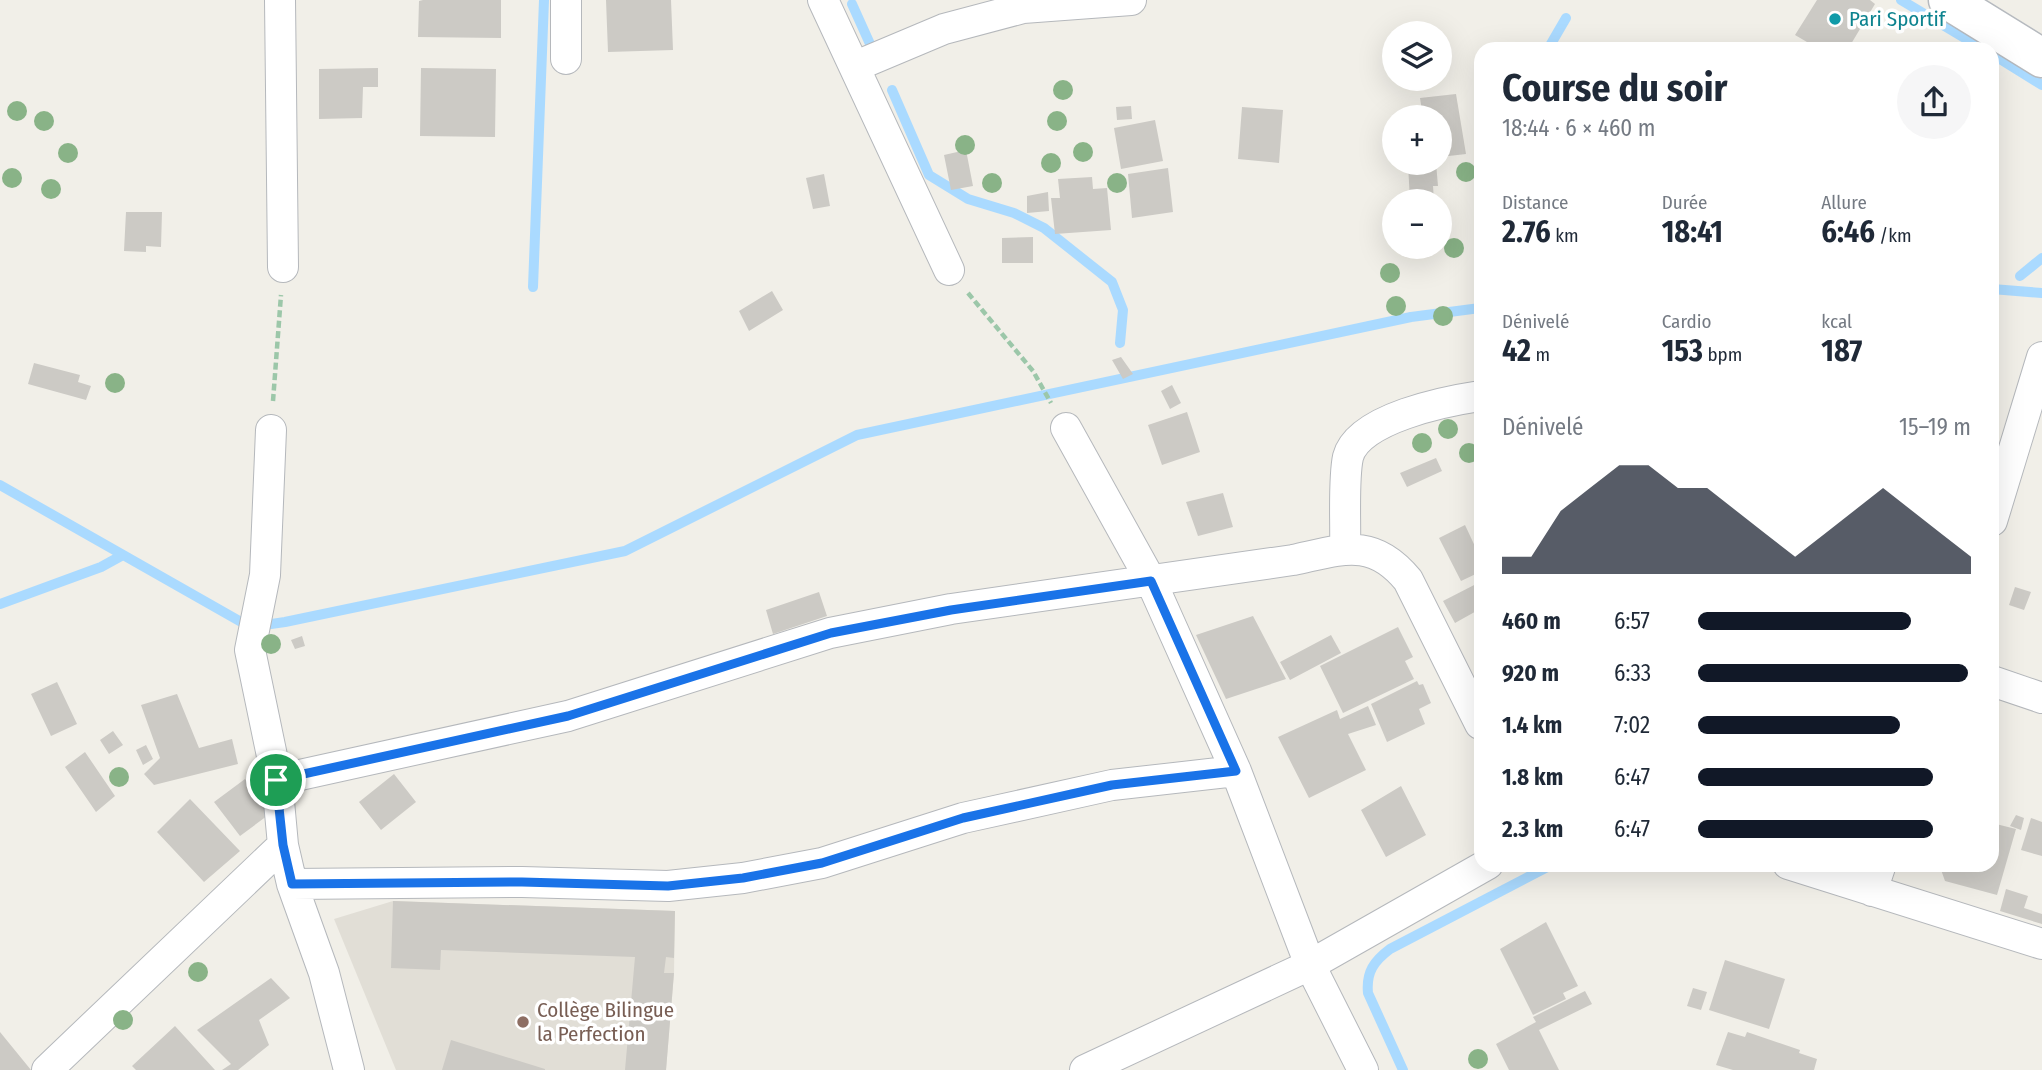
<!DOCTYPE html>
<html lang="fr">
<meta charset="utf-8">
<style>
body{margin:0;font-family:"Fira Sans Condensed",sans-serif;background:#f6f6f7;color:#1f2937;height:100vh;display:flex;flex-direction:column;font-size:26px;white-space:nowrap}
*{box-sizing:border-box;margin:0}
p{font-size:23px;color:#747a83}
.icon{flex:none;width:38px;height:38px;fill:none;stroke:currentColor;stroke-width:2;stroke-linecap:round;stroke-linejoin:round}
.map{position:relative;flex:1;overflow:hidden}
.details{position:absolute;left:1474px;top:42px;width:525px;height:830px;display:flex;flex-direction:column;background:#fff;border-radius:21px;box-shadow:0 7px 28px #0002}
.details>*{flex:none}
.controls{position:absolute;left:1382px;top:21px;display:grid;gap:14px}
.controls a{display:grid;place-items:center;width:70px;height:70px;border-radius:50%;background:#fff;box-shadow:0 7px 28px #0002;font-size:35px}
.pin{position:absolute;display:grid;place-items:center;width:60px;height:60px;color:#fff;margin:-30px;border:4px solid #fff;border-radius:50%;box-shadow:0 2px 7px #0007}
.round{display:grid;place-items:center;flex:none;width:74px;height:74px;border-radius:37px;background:#f6f6f7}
.head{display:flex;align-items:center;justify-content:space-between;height:119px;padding:0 28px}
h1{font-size:38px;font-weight:700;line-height:52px}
.figures{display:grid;grid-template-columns:repeat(3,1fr);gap:10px;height:119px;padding:7px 28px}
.figures div{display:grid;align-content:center}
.figures b{font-size:30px;font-weight:700}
.figures small{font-size:19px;font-weight:400}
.figures p{font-size:19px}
.chart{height:196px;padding:14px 28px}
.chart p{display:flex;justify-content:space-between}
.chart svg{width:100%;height:126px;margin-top:7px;fill:#111827;opacity:.7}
ul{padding:0 28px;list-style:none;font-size:23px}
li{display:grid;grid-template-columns:112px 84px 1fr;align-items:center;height:52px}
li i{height:18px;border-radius:9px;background:#111827}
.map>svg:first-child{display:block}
</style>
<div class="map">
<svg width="2042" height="1070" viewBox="0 0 2042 1070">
<rect width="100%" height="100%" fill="#f1efe8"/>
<path fill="#e1ded6" d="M393,901L675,911L674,973L666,1070H396L334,919Z"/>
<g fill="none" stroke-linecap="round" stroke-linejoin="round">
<path stroke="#aadaff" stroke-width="10" d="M1901,0L1983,49
M852,4L875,55
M1548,49L1566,18
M1992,54L2042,85
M892,90L929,175L968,199L1014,213L1044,228L1112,282L1123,310L1120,343
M2020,276L2042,258
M533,287L544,0
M1992,289L2042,293
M0,485L250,627L285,622L625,551L857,435L1411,317L1480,308
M0,604L101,567L121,556
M1403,1070L1368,993C1366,972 1374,961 1390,949L1553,864"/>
</g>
<path fill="#cccac5" d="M423,0H501V38L418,37L419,1Z
M606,0H671L673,50L608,52Z
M1817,0H1870L1875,4L1848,49H1819L1795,35Z
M378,68V87H363L362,118L319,119V69Z
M421,68L496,69L495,137L420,136Z
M1456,94L1466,154L1440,157V117H1423L1420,98Z
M1131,106L1132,119L1117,120L1116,107Z
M1242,107L1283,110L1279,163L1238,159Z
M1155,120L1163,161L1121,169L1114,128Z
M966,150L973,186L951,190L944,155Z
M1419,163H1436L1438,186H1433L1434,201H1410L1408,164Z
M1168,168L1173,212L1132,218L1128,174Z
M824,174L830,206L813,209L806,178Z
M1092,177L1093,189L1107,188L1111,230L1055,234L1051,198H1060L1058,179Z
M1048,192L1049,211L1027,213V196Z
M126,212H162L161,247L146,246V252L124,251Z
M1033,237V263H1002V238Z
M772,291L783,310L749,331L739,311Z
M1121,357L1133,374L1123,379L1112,360Z
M34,363L80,375L78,382L91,386L86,400L28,384Z
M1172,385L1181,403L1170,409L1161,391Z
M1187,412L1200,452L1162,465L1148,425Z
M1436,458L1442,471L1407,487L1400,473Z
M1223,493L1233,527L1198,536L1186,502Z
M1465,525L1480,557V572L1461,581L1439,538Z
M1480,582V609L1455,623L1443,601Z
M2015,587L2031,592L2024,610L2009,605Z
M819,592L827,616L773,634L766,610Z
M1253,616L1286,679L1226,699L1196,635Z
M1398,627L1413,657L1405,661L1414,679L1343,713L1320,666Z
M1331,635L1341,653L1290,680L1280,662Z
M302,636L305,646L295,649L291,640Z
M1417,681L1419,685L1423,684L1431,703L1419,709L1425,724L1387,742L1371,704Z
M57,682L77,724L51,736L31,694Z
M177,694L199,748L232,739L238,764L154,785L144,774L160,758L141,705Z
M1368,706L1376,725L1348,734L1366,770L1309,798L1278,737L1337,710L1340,719Z
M113,731L123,745L109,754L100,740Z
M146,745L153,759L143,765L136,750Z
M85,752L115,796L96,812L65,767Z
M394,774L416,802L381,830L359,802Z
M245,779L271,813L240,836L214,802Z
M1401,786L1426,835L1386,857L1361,810Z
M190,799L240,851L204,882L157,832Z
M2016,815L2024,818L2021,830L2010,826Z
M2031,818L2042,822V856L2021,850Z
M1992,823L2016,829L1997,895L1945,881L1939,864H1992Z
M2006,889L2028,896L2024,908L2042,914V924L2000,911Z
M393,901L675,911L674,958L666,957L664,973H674L666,1070H625L635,957L441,950L440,970L391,968Z
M1546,922L1578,986L1563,993L1566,999L1533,1015L1500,949Z
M1725,960L1785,979L1769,1029L1709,1010Z
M271,978L290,998L259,1020L269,1045L238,1070H222L231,1064L197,1030Z
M1693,988L1707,992L1701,1010L1687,1006Z
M1585,991L1592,1004L1539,1030L1559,1070H1509L1496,1044L1536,1022L1533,1017Z
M175,1026L215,1070H136L132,1066Z
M0,1032L31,1070H0Z
M1728,1032L1745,1037L1747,1032L1800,1050L1799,1053L1817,1059L1814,1070H1733L1716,1065Z
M451,1040L545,1069V1070H442Z"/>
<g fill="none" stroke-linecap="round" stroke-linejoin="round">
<g stroke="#b5b8bc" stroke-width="32">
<path id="minor" d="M280,0L283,267
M566,0V59
M823,0L949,270
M856,66L944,29L1023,8L1131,0
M1066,428L1151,581L1236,771L1310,965L1363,1070
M271,430L265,575L250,650L277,780L283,845L292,884L324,973L349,1070
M1992,521L2042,357
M1345,549C1346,523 1343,480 1348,457C1358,418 1447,401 1480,396
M1992,681L2042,698
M277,780L568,716L830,633L951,609L1293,560C1341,550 1372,536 1408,580L1480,724
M1788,864L2042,944
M292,884L522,882L668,886L743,878L822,863L963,818L1112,785L1236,771
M1872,891L1881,864
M47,1070L283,845
M1085,1070L1310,965L1488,864"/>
</g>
<g stroke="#b6babf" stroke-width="41">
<path id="secondary" d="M1948,0L2042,58"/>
</g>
<path stroke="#9cc7a9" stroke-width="4.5" stroke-dasharray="7 3.5" stroke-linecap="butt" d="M968,293L1033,371L1051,403
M273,401L281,295"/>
<use href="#minor" stroke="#fff" stroke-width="30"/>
<use href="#secondary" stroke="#fff" stroke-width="38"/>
</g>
<g fill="#89b387">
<circle cx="1063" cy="90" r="10"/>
<circle cx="17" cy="111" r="10"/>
<circle cx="44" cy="121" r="10"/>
<circle cx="1057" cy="121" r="10"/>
<circle cx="965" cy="145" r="10"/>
<circle cx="1083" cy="152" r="10"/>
<circle cx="68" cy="153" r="10"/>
<circle cx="1051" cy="163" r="10"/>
<circle cx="1466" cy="172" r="10"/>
<circle cx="12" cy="178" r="10"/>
<circle cx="992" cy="183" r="10"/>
<circle cx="1117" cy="183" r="10"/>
<circle cx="51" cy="189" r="10"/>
<circle cx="1454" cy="248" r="10"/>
<circle cx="1390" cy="273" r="10"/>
<circle cx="1396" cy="306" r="10"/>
<circle cx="1443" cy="316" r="10"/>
<circle cx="115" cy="383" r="10"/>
<circle cx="1448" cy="429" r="10"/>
<circle cx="1422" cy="443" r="10"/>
<circle cx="1469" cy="453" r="10"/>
<circle cx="271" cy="644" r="10"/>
<circle cx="119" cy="777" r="10"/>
<circle cx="198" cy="972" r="10"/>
<circle cx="123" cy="1020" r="10"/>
<circle cx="1478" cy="1059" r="10"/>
</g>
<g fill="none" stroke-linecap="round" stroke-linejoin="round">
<g stroke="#fff" stroke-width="14">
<path id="route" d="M1151,581L1236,771L1112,785L963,818L822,863L743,878L668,886L522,882L292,884L283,845L276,780L568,716L831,633L951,610Z"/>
</g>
<use href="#route" stroke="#1a73e8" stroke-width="9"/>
</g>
<circle fill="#0f9aa8" stroke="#fff" stroke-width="2.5" cx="1835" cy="19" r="7"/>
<circle fill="#8d6e63" stroke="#fff" stroke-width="2.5" cx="523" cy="1022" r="7"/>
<g text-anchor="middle" stroke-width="7" stroke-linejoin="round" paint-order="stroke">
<g font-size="21" fill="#0d838f" stroke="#fff" text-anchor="start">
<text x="1849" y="26">Pari Sportif</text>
</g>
<g font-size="21" fill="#785e54" stroke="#fff" text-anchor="start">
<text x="537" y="1017">Collège Bilingue<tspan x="537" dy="24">la Perfection</tspan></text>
</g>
</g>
</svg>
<div class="controls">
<a><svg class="icon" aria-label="layers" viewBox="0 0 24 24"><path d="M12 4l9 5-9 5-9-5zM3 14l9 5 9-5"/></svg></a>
<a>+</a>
<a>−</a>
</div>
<div class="pin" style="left:276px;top:780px;background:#1e9e55"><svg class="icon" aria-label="arrive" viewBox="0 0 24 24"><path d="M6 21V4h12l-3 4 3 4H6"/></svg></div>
<section class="details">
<div class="head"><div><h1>Course du soir</h1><p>18:44 · 6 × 460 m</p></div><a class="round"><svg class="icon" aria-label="share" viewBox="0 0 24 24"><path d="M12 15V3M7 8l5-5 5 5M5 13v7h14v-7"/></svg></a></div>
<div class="figures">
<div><p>Distance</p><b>2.76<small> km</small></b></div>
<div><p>Durée</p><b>18:41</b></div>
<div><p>Allure</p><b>6:46<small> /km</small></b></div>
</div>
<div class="figures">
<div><p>Dénivelé</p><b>42<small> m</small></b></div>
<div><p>Cardio</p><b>153<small> bpm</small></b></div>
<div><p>kcal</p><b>187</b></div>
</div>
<div class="chart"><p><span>Dénivelé</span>15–19 m</p>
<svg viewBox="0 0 160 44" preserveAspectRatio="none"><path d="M0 44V38L10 38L20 22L30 14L40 6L50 6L60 14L70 14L80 22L90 30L100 38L110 30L120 22L130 14L140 22L150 30L160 38V44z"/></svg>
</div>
<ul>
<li><b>460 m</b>6:57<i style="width:78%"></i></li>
<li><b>920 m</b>6:33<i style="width:99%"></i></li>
<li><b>1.4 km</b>7:02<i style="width:74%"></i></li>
<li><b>1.8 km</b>6:47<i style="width:86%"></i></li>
<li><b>2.3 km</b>6:47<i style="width:86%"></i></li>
</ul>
</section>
</div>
